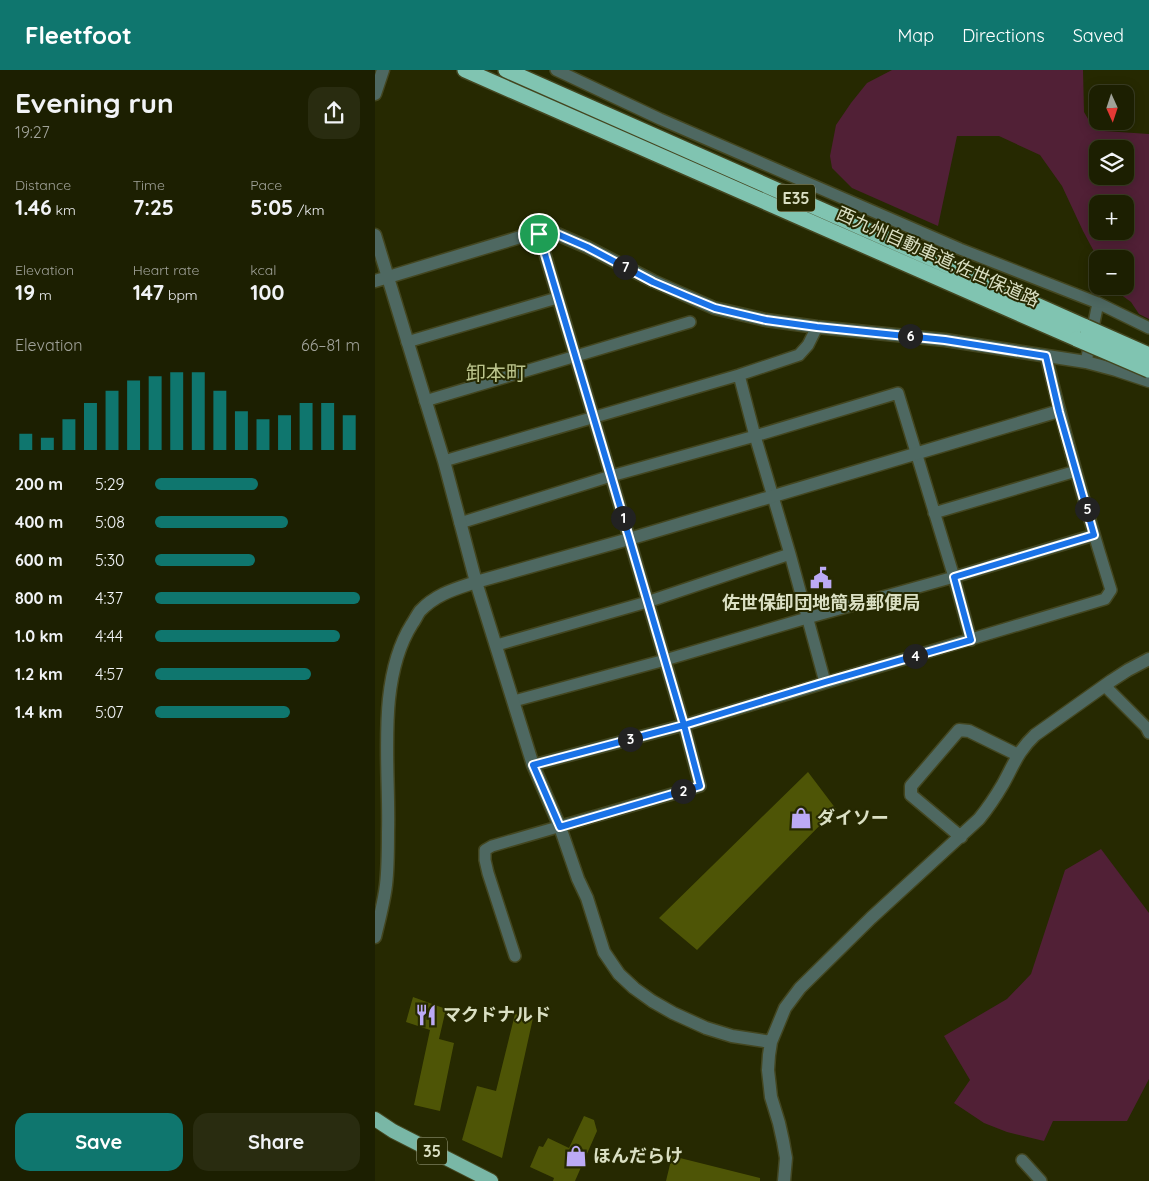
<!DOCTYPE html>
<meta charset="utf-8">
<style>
body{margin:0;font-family:Quicksand,"Noto Sans JP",sans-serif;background:#292c10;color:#f1f3f6;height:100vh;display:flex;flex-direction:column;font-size:19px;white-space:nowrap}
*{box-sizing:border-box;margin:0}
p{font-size:16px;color:#a0a299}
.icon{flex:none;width:28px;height:28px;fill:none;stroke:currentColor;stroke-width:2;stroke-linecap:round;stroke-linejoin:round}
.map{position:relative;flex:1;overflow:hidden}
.panel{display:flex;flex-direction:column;background:#1c1f01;width:375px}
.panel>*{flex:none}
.needle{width:32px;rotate:177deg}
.buttons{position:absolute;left:714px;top:15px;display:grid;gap:10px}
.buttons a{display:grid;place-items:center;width:45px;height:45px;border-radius:10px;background:#1c1f01;box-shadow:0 2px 12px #0003,0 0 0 1px #3a3d23;font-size:25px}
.pin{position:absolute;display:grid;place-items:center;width:42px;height:42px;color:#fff;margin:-21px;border:2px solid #fff;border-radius:50%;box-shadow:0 1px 5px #0007}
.km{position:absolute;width:25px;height:25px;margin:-12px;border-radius:50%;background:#222;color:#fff;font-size:14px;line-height:25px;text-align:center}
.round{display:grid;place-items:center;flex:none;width:52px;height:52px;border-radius:15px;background:#292c10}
.overview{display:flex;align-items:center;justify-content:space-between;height:85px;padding:0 15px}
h1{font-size:28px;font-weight:700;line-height:38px}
.stats{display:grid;grid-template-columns:repeat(3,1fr);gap:8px;height:85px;padding:5px 15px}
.stats div{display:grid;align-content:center}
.stats b{font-size:21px;font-weight:700}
.stats small{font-size:14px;font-weight:400}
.stats p{font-size:14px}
.chart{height:140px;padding:10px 15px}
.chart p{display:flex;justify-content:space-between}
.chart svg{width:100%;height:90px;margin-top:5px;stroke:#0f766e;stroke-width:6}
.cta{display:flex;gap:10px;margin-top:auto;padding:10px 15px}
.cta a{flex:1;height:58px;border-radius:15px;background:#0f766e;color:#fff;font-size:20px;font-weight:700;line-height:58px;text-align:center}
.cta a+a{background:#292c10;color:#f1f3f6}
ul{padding:0 15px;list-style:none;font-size:16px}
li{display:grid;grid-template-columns:80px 60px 1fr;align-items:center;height:38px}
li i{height:12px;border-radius:6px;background:#0f766e}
header{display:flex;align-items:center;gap:30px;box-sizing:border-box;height:70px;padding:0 25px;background:#0f766e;color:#fff}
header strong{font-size:24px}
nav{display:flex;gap:28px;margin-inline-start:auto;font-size:18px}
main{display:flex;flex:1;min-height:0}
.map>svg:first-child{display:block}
</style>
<header>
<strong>Fleetfoot</strong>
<nav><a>Map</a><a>Directions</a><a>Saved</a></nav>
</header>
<main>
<section class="panel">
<div class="overview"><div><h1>Evening run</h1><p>19:27</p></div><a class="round"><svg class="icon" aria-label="share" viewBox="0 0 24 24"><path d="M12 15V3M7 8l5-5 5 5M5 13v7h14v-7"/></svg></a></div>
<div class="stats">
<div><p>Distance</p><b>1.46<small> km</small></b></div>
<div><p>Time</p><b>7:25</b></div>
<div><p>Pace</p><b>5:05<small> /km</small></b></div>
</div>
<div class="stats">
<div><p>Elevation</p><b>19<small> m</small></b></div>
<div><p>Heart rate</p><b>147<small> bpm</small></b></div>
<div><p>kcal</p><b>100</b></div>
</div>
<div class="chart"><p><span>Elevation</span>66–81 m</p>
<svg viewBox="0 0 160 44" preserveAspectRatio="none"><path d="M5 44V36M15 44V38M25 44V29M35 44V21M45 44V15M55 44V10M65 44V8M75 44V6M85 44V6M95 44V15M105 44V25M115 44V29M125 44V27M135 44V21M145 44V21M155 44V27"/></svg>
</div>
<ul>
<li><b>200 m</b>5:29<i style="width:50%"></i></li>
<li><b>400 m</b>5:08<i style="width:65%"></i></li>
<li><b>600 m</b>5:30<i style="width:49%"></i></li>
<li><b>800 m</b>4:37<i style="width:100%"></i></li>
<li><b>1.0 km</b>4:44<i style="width:90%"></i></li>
<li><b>1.2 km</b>4:57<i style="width:76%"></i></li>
<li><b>1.4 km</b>5:07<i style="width:66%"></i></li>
</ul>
<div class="cta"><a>Save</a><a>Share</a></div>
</section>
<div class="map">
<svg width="774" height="1111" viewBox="0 0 774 1111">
<rect width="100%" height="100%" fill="#262901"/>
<path fill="#512036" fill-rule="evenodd" d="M517,0H708L709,42L716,54L729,61L774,64V249L764,244L756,232L741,221L738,216H750V189H723L708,161L687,116L665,85L624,66H582L563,156L477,118L457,98L455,86L461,55L476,33L492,13ZM722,79H750V106H722ZM722,134H750V161H722Z
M726,779L774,843V1009L752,1051H678L669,1071L632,1062L609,1053L579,1033L595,1010L569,966L632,929L656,904L690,800Z"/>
<path fill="#4e5506" d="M433,702L461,739L322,880L284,848Z
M38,927L71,939L64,969L79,973L65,1041L39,1035L55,960L31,952Z
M140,944L158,948L127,1088L87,1070L102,1016L121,1021Z
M209,1046L219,1050L222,1061L200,1111H178L179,1108L155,1097L164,1076L168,1077L173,1068L194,1078Z
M297,1086L385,1108V1111H291Z"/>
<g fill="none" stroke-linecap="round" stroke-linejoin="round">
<g stroke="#434620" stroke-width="14">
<path id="minor" d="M181,0L285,49L585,179L723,233L774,258
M32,272L182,228
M711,292L723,233
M364,305L380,366L415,484L450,612
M50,331L315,252
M69,391L364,305L424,285L433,275L442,257
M559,443L701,401
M85,453L236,406L380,366L523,323L579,507L596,570
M122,575L272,532L415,484
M730,616L771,657L774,663
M139,631L290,590L432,548L579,507L719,465
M158,695L309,655L730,529L736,520C712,443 690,365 671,286
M140,886L113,803L110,790V780L117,776L325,716L309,655L236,406L164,164
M647,1090L666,1111"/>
</g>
<g stroke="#434620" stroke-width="15">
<path id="tertiary" d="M0,24L8,0
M0,165L69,391L101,512L158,695L185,757L203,809L212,828L229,882L244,904L259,918L277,931L298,943L331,958L357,966L396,972
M0,211L152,165L182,164L212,177L278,211L339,238L391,250L442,257L570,270L711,292L741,300L774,311
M586,767L536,725V716L584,660L594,661L643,685
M0,867C4,850 9,832 11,815C13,798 13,779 13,762C15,697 1,611 37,554C40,550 42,545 45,541C61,524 80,519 101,512L254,469L684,341
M409,1111L411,1088L408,1071L404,1053L396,1027L393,1000L394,985L396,972L410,938L425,918L496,848L604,749C613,738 621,726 628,714C639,694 643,681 660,665L736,611L753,600L774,589"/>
</g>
<g stroke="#434620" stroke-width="16">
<path id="trunk" d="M0,1049L18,1061L116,1111"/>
</g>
<g stroke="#434620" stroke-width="18">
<path id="motorway" d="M90,0L702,269
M131,0L711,257"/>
</g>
<use href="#minor" stroke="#4e6861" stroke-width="11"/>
<use href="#tertiary" stroke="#4e6861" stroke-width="12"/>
<use href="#trunk" stroke="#79b7a6" stroke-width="14"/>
<use href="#motorway" stroke="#80c4b1" stroke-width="15"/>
<g stroke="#434620" stroke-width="18" stroke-linecap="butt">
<path id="motorway-bridge" d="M711,257L774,285
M702,269L774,300"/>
</g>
<use href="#motorway-bridge" stroke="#80c4b1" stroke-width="15"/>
</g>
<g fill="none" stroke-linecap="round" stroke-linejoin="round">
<g stroke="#fff" stroke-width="10">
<path id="route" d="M164,164L236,406L309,655L325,716L185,757L158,695L309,655L450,612L596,570L579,507L719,465L684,342L671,286L570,270L442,257L391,250L340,238L311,226L278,212L212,177L182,164H164"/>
</g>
<use href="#route" stroke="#1a73e8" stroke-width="6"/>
</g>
<defs>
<g id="civic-bare" transform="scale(1.725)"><path d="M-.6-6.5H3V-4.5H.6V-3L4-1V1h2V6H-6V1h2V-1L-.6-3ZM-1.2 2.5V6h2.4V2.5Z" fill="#bcaaf5" stroke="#262901" stroke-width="2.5" paint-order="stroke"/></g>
<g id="shop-bare" transform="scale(1.725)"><path d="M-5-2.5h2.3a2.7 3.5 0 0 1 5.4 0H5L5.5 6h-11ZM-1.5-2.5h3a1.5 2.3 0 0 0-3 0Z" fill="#bcaaf5" stroke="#262901" stroke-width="2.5" paint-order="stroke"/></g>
<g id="restaurant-bare" transform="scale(1.725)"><path d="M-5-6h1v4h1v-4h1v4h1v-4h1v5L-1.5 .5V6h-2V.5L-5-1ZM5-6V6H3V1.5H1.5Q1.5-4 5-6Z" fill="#bcaaf5" stroke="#262901" stroke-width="2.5" paint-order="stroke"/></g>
</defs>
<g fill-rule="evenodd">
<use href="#civic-bare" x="446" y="508"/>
<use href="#shop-bare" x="426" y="748"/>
<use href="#restaurant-bare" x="51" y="945"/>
<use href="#shop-bare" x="201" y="1086"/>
</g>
<g text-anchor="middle" stroke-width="4" stroke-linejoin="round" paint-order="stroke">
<g fill="#262901" stroke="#a5a98a" stroke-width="1">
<rect x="402" y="114.5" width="38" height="27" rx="4"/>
<rect x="42" y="1067.5" width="30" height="27" rx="4"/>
</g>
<g font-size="16" font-weight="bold" fill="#dbe0c4">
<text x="421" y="134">E35</text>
<text x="57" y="1087">35</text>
</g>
<g font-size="18" fill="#dbe0c4" stroke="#262901">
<text transform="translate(563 187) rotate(24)" y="6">西九州自動車道;佐世保道路</text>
</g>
<g font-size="18" font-weight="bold" fill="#dbe0c4" stroke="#262901" text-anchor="start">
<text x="446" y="539" text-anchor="middle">佐世保卸団地簡易郵便局</text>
<text x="442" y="754">ダイソー</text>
<text x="68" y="951">マクドナルド</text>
<text x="218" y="1092">ほんだらけ</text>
</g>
<g font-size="20" fill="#bcc58d" stroke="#262901">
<text x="121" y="310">卸本町</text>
</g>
</g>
</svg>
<div class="buttons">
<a><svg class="needle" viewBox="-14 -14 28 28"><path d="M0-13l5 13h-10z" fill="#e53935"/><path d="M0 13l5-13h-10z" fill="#a0a299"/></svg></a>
<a><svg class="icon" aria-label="layers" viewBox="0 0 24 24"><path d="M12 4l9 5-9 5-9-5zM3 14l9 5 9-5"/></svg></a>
<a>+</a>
<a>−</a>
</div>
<div class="pin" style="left:164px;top:164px;background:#1e9e55"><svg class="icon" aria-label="arrive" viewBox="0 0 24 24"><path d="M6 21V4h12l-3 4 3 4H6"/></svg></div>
<b class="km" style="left:248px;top:448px">1</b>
<b class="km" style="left:308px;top:721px">2</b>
<b class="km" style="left:255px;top:669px">3</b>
<b class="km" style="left:540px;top:586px">4</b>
<b class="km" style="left:712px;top:439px">5</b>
<b class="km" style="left:535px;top:266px">6</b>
<b class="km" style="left:250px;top:197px">7</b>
</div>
</main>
